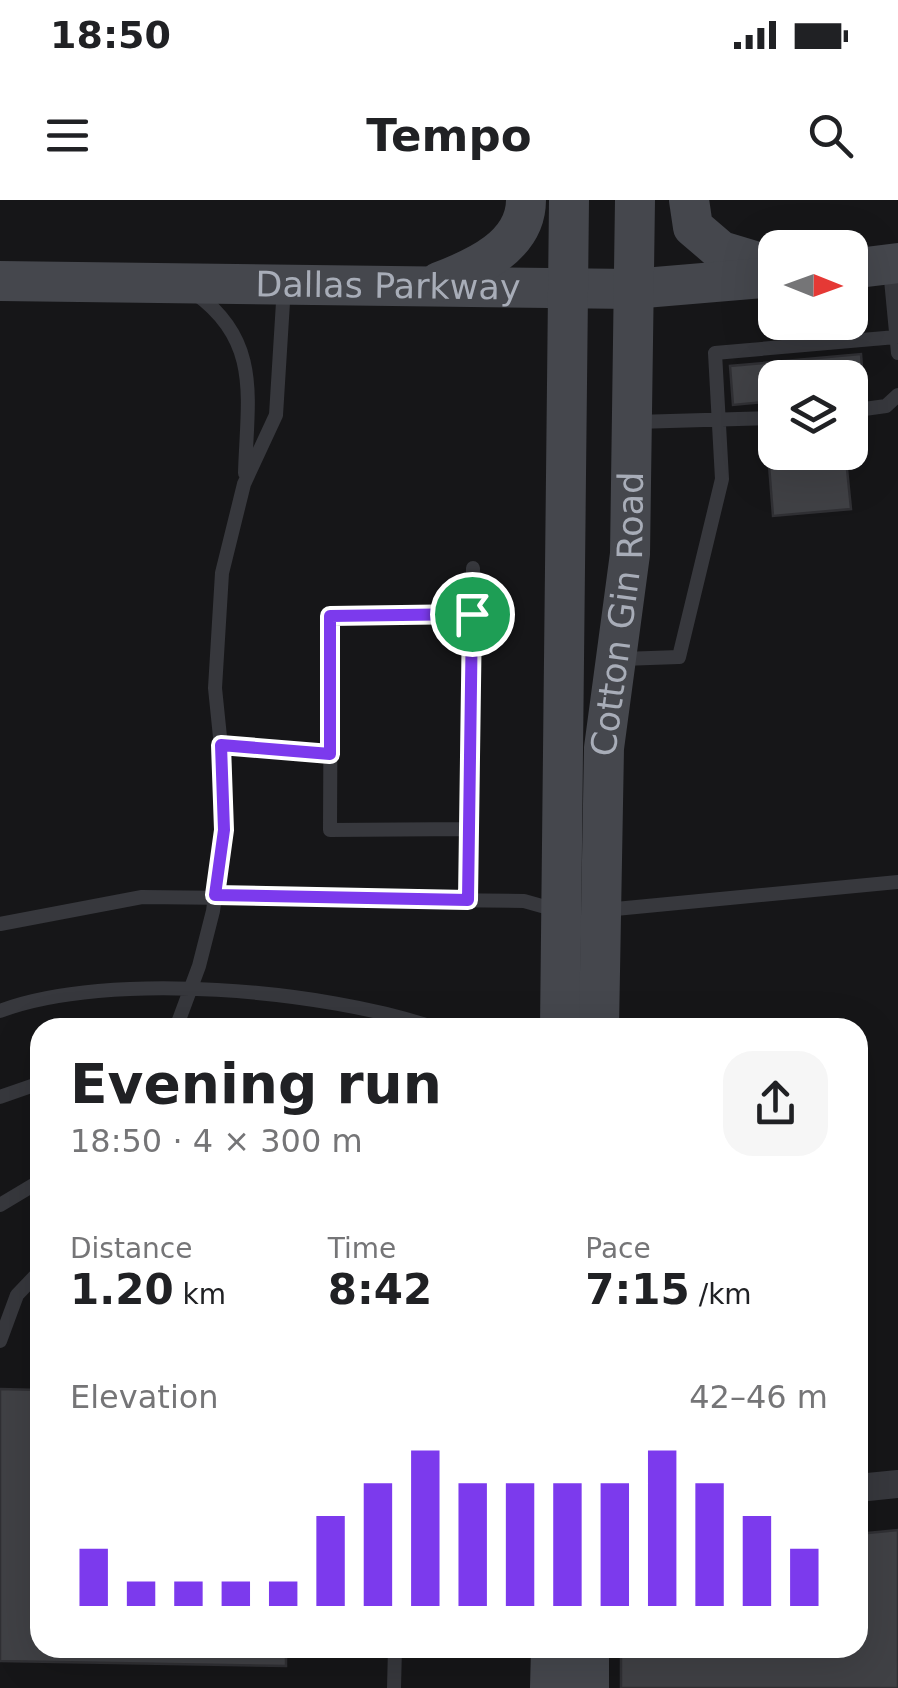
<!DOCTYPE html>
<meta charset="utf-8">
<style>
body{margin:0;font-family:"DejaVu Sans",sans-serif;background:#f6f6f6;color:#202124;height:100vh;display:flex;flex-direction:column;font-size:38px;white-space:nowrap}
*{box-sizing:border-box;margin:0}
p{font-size:32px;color:#757577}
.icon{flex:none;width:55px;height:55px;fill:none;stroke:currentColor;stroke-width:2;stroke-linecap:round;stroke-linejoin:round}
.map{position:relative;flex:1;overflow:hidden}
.sheet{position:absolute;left:30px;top:818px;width:838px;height:640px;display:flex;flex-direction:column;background:#fff;border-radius:30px;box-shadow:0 10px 40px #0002}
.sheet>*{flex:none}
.needle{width:65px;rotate:91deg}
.buttons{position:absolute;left:758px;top:30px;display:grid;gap:20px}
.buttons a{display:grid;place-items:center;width:110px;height:110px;border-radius:20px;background:#fff;box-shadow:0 10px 40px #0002;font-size:50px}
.pin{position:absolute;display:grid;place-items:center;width:85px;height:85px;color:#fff;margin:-42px;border:5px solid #fff;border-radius:50%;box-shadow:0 2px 10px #0007}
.round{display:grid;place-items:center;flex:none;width:105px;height:105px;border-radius:30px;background:#f6f6f6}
.summary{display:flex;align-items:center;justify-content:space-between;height:170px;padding:0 40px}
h1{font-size:55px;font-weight:700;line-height:75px}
.figures{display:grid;grid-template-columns:repeat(3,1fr);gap:15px;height:170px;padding:10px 40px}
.figures div{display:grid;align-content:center}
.figures b{font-size:42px;font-weight:700}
.figures small{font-size:28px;font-weight:400}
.figures p{font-size:28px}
.chart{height:280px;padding:20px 40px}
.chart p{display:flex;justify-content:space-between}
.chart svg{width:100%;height:180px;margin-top:10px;stroke:#7c3aed;stroke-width:6}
.status{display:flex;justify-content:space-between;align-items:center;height:70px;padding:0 50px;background:#fff;direction:ltr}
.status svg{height:28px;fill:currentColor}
header{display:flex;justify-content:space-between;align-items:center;height:130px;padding:0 40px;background:#fff;font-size:45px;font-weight:700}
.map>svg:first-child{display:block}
</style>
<div class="status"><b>18:50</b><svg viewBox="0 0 49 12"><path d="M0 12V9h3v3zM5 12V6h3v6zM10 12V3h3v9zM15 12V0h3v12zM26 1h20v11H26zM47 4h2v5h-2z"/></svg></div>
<header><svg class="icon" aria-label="menu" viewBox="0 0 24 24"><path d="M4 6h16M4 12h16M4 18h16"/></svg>Tempo<svg class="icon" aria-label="search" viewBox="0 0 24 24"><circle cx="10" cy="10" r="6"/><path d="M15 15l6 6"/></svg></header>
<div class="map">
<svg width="898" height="1488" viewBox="0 0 898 1488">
<rect width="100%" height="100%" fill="#161618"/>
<path fill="#404145" stroke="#303034" stroke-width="2.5" d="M861,154L864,194L850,195V178H775V201L733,205L730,166Z
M846,259L851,309L773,316L769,265Z
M0,1189L40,1190V1448H286V1466L0,1461Z
M898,1330V1488H621V1448H858V1334Z"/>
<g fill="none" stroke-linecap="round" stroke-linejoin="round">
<path stroke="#37383d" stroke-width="14" d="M890,69L898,153
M196,94C262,142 247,200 245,273
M850,211L886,206L898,195
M636,222L775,218
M622,459L679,457L722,279L715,153L896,137
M221,545L330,553
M469,629L330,630L331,416L472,414
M468,700L473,368
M605,710L898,682
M0,724L142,697L524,701L556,710
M0,811C108,770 326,790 435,828
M176,828L199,766L213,711L224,630V576L215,488L222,373L244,284L276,215L284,86
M0,897L40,883
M0,1005L40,981
M0,1141L17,1095L40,1071
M394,1488L395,1448"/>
<path stroke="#37383d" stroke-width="28" d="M858,1288L898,1284"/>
<g stroke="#45474d" stroke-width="40">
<path d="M689,0L693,27L721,51L775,67"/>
<path d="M850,69L898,63"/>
<path id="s1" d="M0,81L632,89L775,77"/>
<path d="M439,82C476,68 526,46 526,0"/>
<path d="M560,828L569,0"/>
<path id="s2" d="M599,828L604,548L630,354L635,0"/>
<path d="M550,1488L551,1448"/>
<path d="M589,1488V1448"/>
</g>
</g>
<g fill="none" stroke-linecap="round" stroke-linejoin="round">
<g stroke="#fff" stroke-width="20">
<path id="route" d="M472,414L468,700L215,695L224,630L221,545L330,554V416Z"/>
</g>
<use href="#route" stroke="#7c3aed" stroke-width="12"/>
</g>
<g text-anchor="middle" stroke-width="8" stroke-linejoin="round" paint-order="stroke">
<g font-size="35" fill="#a8adb8" stroke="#111113">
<text dy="12" stroke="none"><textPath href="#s1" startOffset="388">Dallas Parkway</textPath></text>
<text dy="12" stroke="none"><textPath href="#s2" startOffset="415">Cotton Gin Road</textPath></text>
</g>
</g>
</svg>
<div class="buttons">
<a><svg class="needle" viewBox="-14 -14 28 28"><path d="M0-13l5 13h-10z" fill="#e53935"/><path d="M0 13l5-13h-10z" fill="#757577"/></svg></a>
<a><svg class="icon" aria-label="layers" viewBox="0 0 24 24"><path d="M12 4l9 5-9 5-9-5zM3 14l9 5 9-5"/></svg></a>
</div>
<div class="pin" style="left:472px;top:414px;background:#1e9e55"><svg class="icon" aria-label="arrive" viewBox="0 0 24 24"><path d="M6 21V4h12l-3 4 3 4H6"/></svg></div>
<section class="sheet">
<div class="summary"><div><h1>Evening run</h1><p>18:50 · 4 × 300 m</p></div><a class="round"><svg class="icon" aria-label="share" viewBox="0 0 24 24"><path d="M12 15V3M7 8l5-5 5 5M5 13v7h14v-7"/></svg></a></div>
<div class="figures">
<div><p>Distance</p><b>1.20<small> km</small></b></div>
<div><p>Time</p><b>8:42</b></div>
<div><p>Pace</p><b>7:15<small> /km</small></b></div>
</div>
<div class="chart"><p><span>Elevation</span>42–46 m</p>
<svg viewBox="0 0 160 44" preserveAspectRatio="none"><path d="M5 44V30M15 44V38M25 44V38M35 44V38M45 44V38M55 44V22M65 44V14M75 44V6M85 44V14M95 44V14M105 44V14M115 44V14M125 44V6M135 44V14M145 44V22M155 44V30"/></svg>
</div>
</section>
</div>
